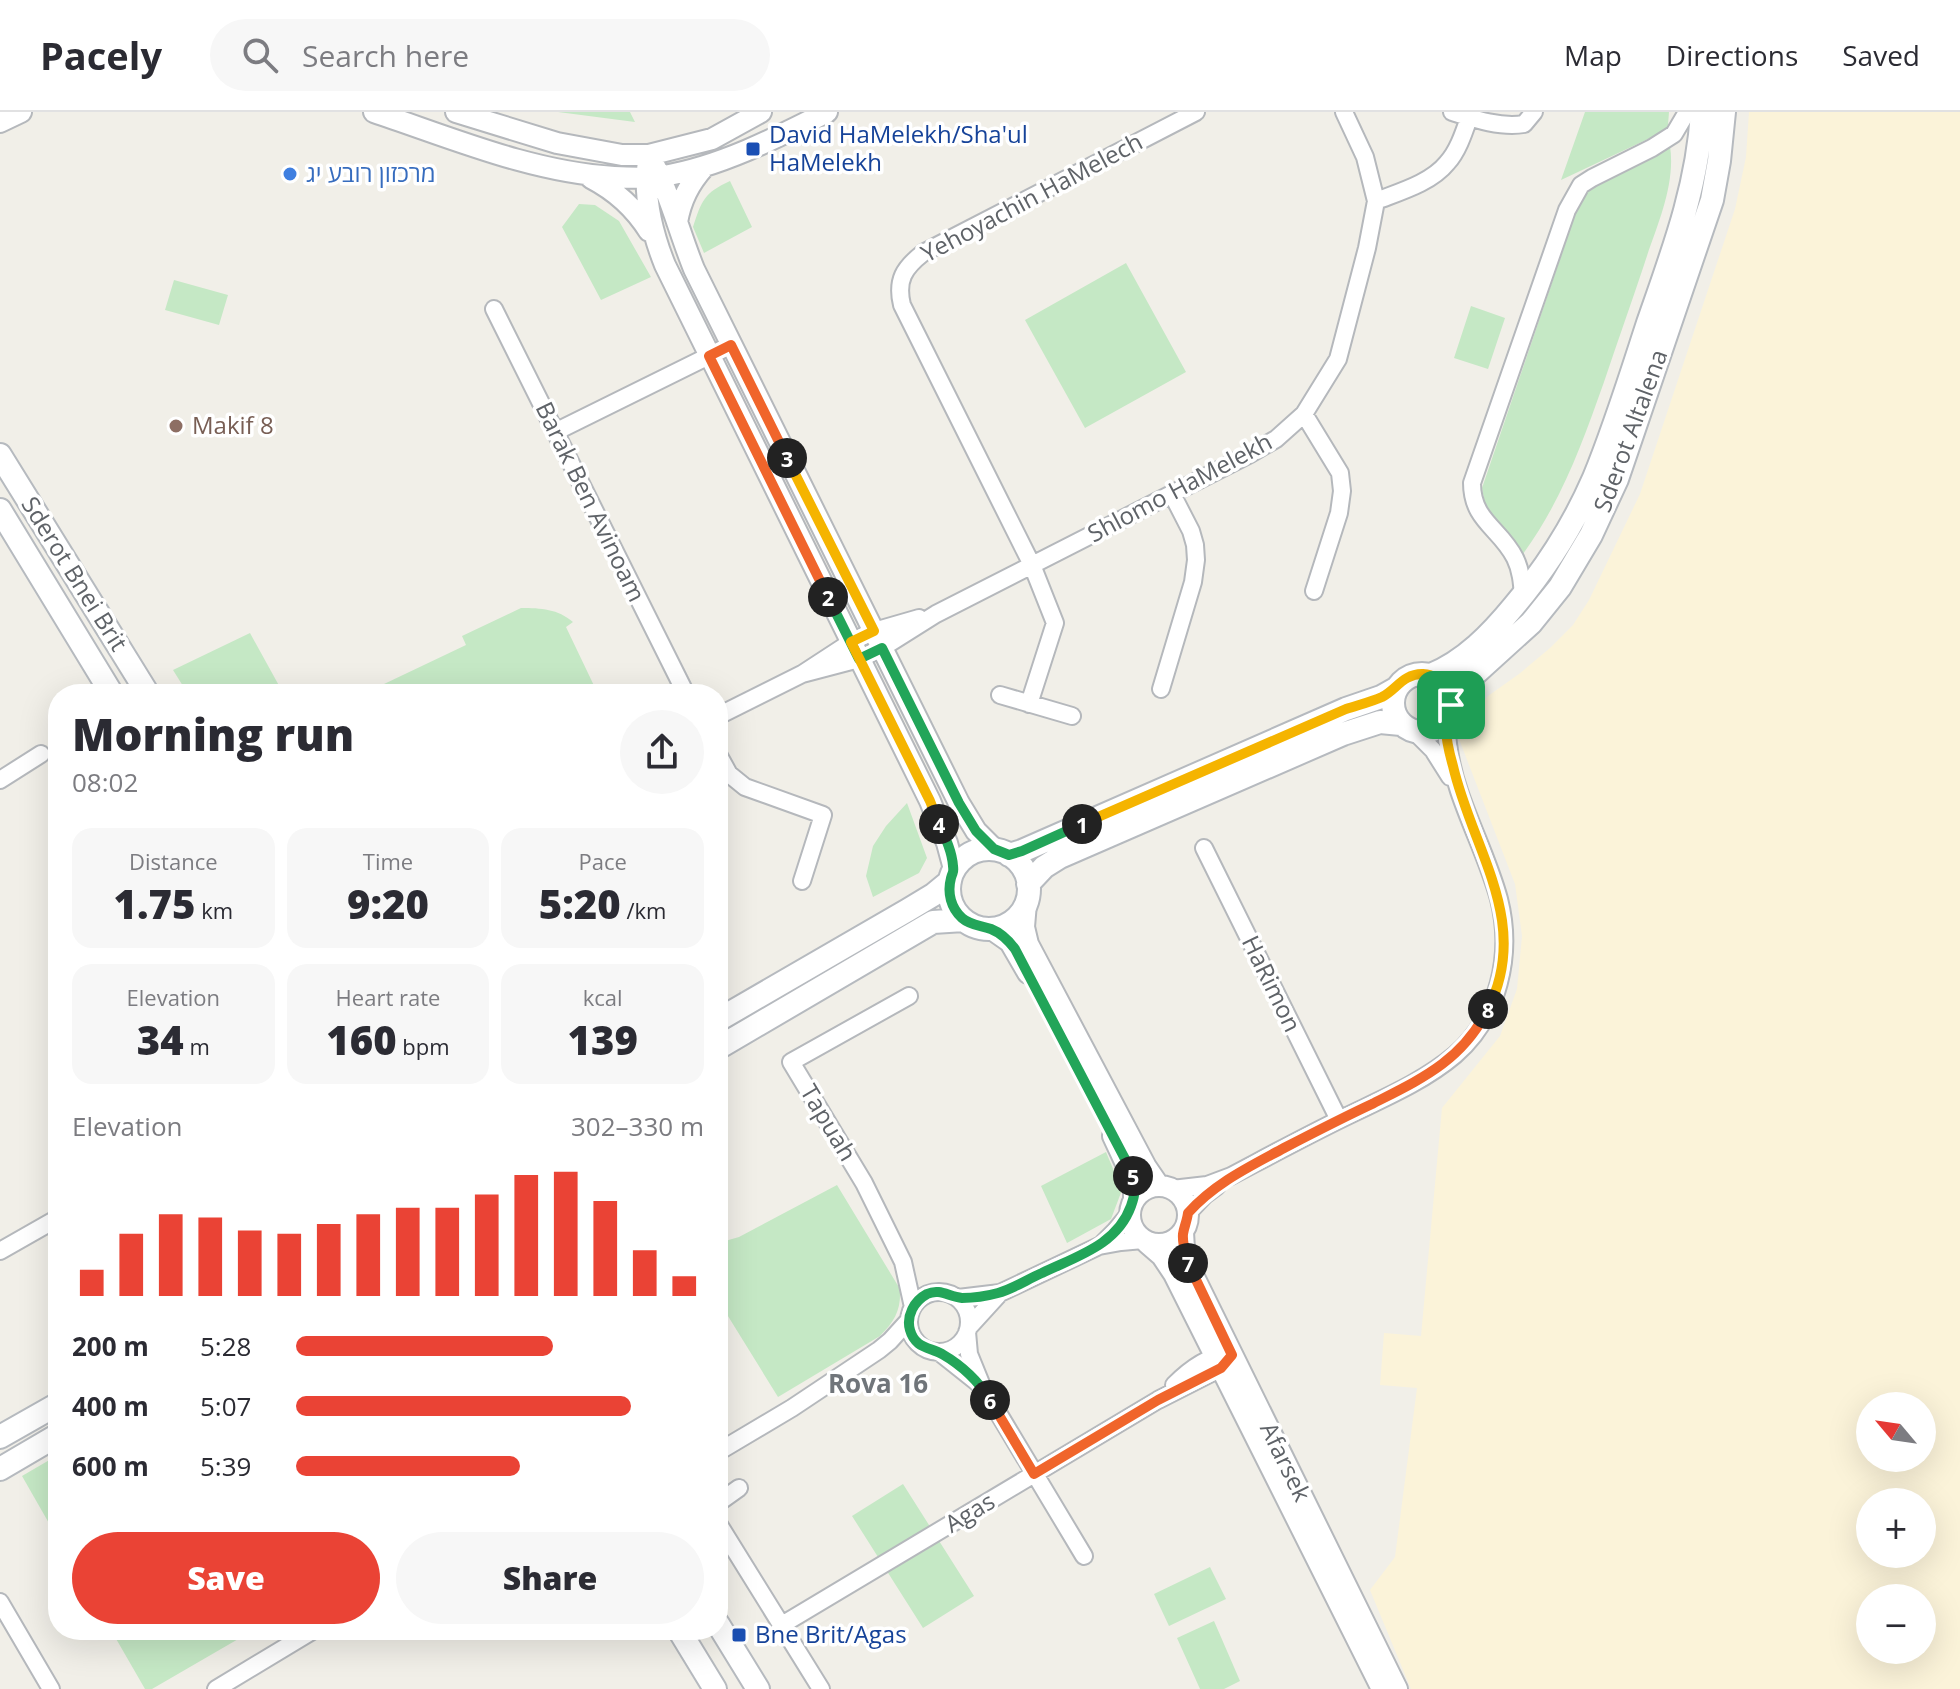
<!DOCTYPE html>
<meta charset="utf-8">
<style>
body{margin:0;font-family:"Open Sans","Noto Sans Hebrew",sans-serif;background:#f7f7f7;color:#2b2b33;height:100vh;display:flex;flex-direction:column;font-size:30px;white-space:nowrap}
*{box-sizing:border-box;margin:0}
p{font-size:26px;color:#7c7c81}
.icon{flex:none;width:44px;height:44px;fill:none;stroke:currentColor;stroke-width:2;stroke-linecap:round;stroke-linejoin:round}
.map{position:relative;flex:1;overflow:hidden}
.panel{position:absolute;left:48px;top:572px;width:680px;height:956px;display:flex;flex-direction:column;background:#fff;border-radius:32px;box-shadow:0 8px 32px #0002}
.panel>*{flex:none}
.needle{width:52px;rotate:299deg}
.fabs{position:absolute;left:1856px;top:1280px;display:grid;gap:16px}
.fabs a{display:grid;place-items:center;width:80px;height:80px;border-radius:50%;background:#fff;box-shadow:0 8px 32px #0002;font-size:40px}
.pin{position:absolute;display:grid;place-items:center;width:68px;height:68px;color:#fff;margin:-34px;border-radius:16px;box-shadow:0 4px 12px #0006}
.km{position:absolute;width:40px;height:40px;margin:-20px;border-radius:50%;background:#222;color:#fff;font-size:22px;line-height:40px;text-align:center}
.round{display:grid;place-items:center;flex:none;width:84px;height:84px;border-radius:42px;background:#f7f7f7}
.head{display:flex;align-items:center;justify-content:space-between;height:136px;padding:0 24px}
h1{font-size:44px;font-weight:800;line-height:60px}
.metrics{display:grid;grid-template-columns:repeat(3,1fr);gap:12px;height:136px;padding:8px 24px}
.metrics div{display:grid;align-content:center;border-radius:20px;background:#f7f7f7;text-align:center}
.metrics b{font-size:40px;font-weight:800}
.metrics small{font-size:22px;font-weight:400}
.metrics p{font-size:22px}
.chart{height:224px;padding:16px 24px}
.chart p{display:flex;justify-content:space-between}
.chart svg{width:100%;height:144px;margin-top:8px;stroke:#ea4335;stroke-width:6}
.button{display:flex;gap:16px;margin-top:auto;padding:16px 24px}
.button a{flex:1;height:92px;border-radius:48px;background:#ea4335;color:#fff;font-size:32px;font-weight:800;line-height:92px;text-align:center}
.button a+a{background:#f7f7f7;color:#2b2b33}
ul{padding:0 24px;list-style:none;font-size:26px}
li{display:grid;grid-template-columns:128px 96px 1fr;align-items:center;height:60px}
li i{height:20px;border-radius:10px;background:#ea4335}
header{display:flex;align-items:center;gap:48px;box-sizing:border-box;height:112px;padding:0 40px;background:#fff;border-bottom:2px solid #e1e1e2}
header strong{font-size:38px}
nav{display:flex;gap:44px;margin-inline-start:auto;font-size:28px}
.search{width:560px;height:72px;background:#f7f7f7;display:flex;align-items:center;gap:20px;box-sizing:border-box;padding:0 28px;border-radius:44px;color:#7c7c81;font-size:30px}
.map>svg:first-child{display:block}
</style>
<header>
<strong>Pacely</strong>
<div class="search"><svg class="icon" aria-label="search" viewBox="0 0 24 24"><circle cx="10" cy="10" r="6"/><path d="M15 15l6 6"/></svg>Search here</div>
<nav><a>Map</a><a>Directions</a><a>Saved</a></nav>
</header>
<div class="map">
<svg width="1960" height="1577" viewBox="0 0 1960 1577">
<rect width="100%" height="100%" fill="#f1efe8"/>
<path fill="#c5e8c5" d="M558,0H630L635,10Z
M1585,0H1669L1668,13L1665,19L1561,68Z
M1670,34C1676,74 1656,115 1644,153C1631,192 1617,231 1604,270C1582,332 1562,388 1523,442C1501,418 1487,410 1482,376L1577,97L1585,81L1593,72Z
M730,69L752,115L704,141L693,115C702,88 704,81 730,69Z
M579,92L595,93L619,109L651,165L601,188L562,115Z
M1126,151L1186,260L1085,316L1025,208Z
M174,168L228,183L219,213L165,198Z
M1471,194L1505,206L1488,257L1454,246Z
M521,496C541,496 558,497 573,510L566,515L598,582H363L466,533L462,524Z
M250,521L282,579L277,582H188L173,558Z
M907,691L927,746L919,761L873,785L866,764L873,734L886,714Z
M1106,1040L1122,1078L1111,1107L1067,1131L1041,1074Z
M837,1073L900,1177C901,1198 895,1209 880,1224L778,1285L718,1188V1131L739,1125Z
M58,1343V1427L22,1364Z
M903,1372L974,1484L923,1516L852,1404Z
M1210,1455L1226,1487L1169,1514L1154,1482Z
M1214,1509L1240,1569L1224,1577H1200L1177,1526Z
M111,1518H235L240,1526L152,1577H145Z"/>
<path fill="#fbf3d9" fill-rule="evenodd" d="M1749,0H1960V1577H1411L1370,1478L1395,1445L1417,1276L1380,1273L1384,1221L1421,1224L1442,996L1500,924L1517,877L1522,824L1515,772L1459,627L1475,600L1488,584L1519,562L1550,536L1573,513L1589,488L1640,382L1735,97L1746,45ZM1870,1294H1922V1346H1870ZM1870,1390H1922V1442H1870ZM1870,1486H1922V1538H1870Z"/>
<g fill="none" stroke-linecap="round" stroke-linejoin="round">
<g stroke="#b5b8bc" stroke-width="20">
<path id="minor" d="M1452,0C1474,7 1501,16 1524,12L1534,0
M1376,89C1399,80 1431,71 1447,51C1459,38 1465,17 1471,0
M494,197L686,582
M1304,302L1340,361L1342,379L1339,401L1314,479
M555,320L731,233
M1523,484C1522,471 1521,458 1515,446C1500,416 1472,409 1472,371L1567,98L1581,73L1592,66L1652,36L1674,22L1687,0
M802,562L859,547L882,536L936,502L1250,342L1276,327L1304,302L1338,247L1367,136L1376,89L1365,45L1344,0
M1161,577L1193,470L1196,448L1195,433L1191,419L1172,382
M1000,583L1072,604
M1029,592L1055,511L1032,453L902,193C896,168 904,156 923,141L1196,0
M718,604L802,562L851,530L874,519L919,506
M1414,619L1433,638L1450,665
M718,642L729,662L745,675L823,703L802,769
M0,668L41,642
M1204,736L1339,1008
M909,884L791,950L864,1071L903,1150L913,1195
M1172,1077L1207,1073L1231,1064C1269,1044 1306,1024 1345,1005C1382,987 1423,970 1455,943C1499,905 1513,842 1499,787C1489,750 1471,715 1459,679C1451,656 1447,632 1446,608
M1188,1101L1205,1083L1217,1074
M1101,1133L1115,1119L1129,1102
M0,1139L58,1106
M909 1210a30 30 0 1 1 60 0a30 30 0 1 1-60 0Z
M958,1186L1000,1181L1099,1134L1121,1130L1143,1128
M969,1215L1000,1181
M967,1220L969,1242L982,1274L1084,1444
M939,1240L978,1271
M1174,1273C1188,1259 1205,1245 1225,1243
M718,1340L792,1296L879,1238L890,1229L909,1208
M718,1391L739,1376
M718,1411L821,1577
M0,1490L51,1577
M780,1514L1158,1288L1221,1256L1229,1247
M216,1577L314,1518"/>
</g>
<g stroke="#b5b8bc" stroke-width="24">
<path id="tertiary" d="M374,0C452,26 531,60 614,65C630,66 647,67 663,64C719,55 776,26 827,0
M456,0L557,31L622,43H649L712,27L761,0
M0,10L21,0
M649,43C642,81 651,118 665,153L930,689L947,731L954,757
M649,43C669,78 679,120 694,157L959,691L976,719L994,737
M591,66C616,79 634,95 649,119
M677,110C681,88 689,72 704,55
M1026,791L1024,815L1028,832L1146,1055L1159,1074
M990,816L1010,830L1028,861
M1113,1024L1134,1069V1088
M1130 1103a29 29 0 1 1 58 0a29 29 0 1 1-58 0Z
M1183,1120L1184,1137L1193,1163L1397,1577
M1147,1131L1162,1144L1174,1162L1382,1577"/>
</g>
<g stroke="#b6babf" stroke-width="26">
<path id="secondary" d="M0,343L148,582
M0,398L112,582
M1393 591a29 29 0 1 1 58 0a29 29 0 1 1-58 0Z
M1431,563C1465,549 1491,522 1514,494C1546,456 1574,412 1594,366C1615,315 1631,263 1648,211C1672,142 1698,74 1702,0
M1451,593L1467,569L1531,511L1560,475L1591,423L1617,367L1712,88L1719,49L1724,0
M949 777a40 40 0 1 1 80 0a40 40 0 1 1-80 0Z
M1009,743L1022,739L1346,597L1381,585L1397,576
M1028,772L1044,755L1060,745L1343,622L1380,610L1401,612
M718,908L908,798L933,783L950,769
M718,936L933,810L964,808
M0,1325L58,1292
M0,1357L58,1323
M718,1512L758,1577
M679,1518L715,1577"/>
</g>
<use href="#minor" stroke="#fff" stroke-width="16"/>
<use href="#tertiary" stroke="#fff" stroke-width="20"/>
<use href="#secondary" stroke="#fff" stroke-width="22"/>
</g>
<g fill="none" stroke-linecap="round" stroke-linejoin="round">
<g stroke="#fff" stroke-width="16">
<path id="split-1" d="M1082,712L1346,597C1358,593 1371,590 1382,585C1392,580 1398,571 1407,566C1429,554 1450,571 1451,593"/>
</g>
<g stroke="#fff" stroke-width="16">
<path id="split-2" d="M828,485L859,547L882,536L959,691L976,719L994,737L1009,743L1022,739L1082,712"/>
</g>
<g stroke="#fff" stroke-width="16">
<path id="split-3" d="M787,346L731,233L709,244L828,485"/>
</g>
<g stroke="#fff" stroke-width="16">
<path id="split-4" d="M787,346L874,519L851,530L930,689L939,712"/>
</g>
<g stroke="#fff" stroke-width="16">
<path id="split-5" d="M939,712C945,725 952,739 953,754C954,761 953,759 951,766C947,781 951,796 962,806C971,814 981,813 991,817C1001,821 1009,829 1015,837L1124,1045L1133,1064"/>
</g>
<g stroke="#fff" stroke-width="16">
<path id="split-6" d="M990,1288C979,1270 961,1253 942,1242C929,1235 915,1236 910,1218C906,1204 914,1189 927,1182C940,1176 949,1185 962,1186C973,1186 987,1184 998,1181C1013,1177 1028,1167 1042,1161C1077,1144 1117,1133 1131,1094C1135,1083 1136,1075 1133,1064"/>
</g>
<g stroke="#fff" stroke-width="16">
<path id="split-7" d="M990,1288L1034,1362L1158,1288L1221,1256L1232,1243L1188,1151"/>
</g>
<g stroke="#fff" stroke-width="16">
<path id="split-8" d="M1188,1151C1186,1142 1182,1132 1183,1122C1184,1115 1187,1109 1188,1101C1215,1071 1249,1055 1284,1036C1313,1021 1342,1006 1372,992C1421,967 1462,949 1488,897"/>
</g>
<g stroke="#fff" stroke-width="16">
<path id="split-9" d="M1451,593C1450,599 1446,605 1446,611C1445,625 1449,640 1453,654C1472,737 1532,810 1488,897"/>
</g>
<use href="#split-1" stroke="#f5b400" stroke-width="10"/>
<use href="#split-2" stroke="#22a559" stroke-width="10"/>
<use href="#split-3" stroke="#f0652b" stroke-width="10"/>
<use href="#split-4" stroke="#f5b400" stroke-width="10"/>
<use href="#split-5" stroke="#22a559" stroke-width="10"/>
<use href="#split-6" stroke="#22a559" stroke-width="10"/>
<use href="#split-7" stroke="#f0652b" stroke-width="10"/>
<use href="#split-8" stroke="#f0652b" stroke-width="10"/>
<use href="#split-9" stroke="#f5b400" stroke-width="10"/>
</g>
<g fill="#1a4fb4" stroke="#fff" stroke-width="3">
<rect x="745" y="29" width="16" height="16" rx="4"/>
<rect x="731" y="1515" width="16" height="16" rx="4"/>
</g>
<circle fill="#3f7fe0" stroke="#fff" stroke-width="3" cx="290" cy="62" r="8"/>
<circle fill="#8d6e63" stroke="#fff" stroke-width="3" cx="176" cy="314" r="8"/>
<g text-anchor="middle" stroke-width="7" stroke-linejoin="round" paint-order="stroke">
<g font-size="24" fill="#164399" stroke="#fff" text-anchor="start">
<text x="769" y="31">David HaMelekh/Sha'ul<tspan x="769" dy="28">HaMelekh</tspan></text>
<text x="755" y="1531">Bne Brit/Agas</text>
</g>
<g font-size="24" fill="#366cbe" stroke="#fff" text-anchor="start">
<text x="306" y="70">מרכזון רובע יג</text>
</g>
<g font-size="24" fill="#5f6368" stroke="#fff">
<text transform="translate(1032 86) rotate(-28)" y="8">Yehoyachin HaMelech</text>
<text transform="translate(1631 319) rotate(-70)" y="8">Sderot Altalena</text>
<text transform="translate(1180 376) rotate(-28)" y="8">Shlomo HaMelekh</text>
<text transform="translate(590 390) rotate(64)" y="8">Barak Ben Avinoam</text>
<text transform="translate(74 462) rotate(58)" y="8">Sderot Bnei Brit</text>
<text transform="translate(1271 872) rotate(64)" y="8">HaRimon</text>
<text transform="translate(828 1011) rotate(59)" y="8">Tapuah</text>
<text transform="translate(1285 1350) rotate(64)" y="8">Afarsek</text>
<text transform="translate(970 1401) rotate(-31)" y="8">Agas</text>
</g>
<g font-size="24" fill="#785e54" stroke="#fff" text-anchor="start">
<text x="192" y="322">Makif 8</text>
</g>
<g font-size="26" font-weight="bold" fill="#70757a" stroke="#fff">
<text x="878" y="1281">Rova 16</text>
</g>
</g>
</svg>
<div class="fabs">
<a><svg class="needle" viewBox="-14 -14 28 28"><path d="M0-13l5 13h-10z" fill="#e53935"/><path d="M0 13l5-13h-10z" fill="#7c7c81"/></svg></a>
<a>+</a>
<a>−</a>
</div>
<div class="pin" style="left:1451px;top:593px;background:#1e9e55"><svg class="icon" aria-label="arrive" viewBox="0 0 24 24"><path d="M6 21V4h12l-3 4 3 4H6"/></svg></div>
<b class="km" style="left:1082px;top:712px">1</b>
<b class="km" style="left:828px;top:485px">2</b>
<b class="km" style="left:787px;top:346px">3</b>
<b class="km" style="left:939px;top:712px">4</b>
<b class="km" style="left:1133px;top:1064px">5</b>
<b class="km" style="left:990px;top:1288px">6</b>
<b class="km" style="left:1188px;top:1151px">7</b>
<b class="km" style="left:1488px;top:897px">8</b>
<section class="panel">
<div class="head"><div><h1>Morning run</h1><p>08:02</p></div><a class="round"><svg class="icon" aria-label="share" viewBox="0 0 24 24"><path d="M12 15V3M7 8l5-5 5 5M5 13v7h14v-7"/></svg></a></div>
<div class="metrics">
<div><p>Distance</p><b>1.75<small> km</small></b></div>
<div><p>Time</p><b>9:20</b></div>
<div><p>Pace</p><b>5:20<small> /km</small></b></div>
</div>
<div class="metrics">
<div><p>Elevation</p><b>34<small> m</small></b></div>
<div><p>Heart rate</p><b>160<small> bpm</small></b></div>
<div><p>kcal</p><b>139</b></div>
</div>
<div class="chart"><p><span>Elevation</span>302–330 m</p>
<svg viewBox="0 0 160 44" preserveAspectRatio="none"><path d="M5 44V36M15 44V25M25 44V19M35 44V20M45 44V24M55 44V25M65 44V22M75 44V19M85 44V17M95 44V17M105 44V13M115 44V7M125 44V6M135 44V15M145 44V30M155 44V38"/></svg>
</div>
<ul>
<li><b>200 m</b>5:28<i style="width:63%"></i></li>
<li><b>400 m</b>5:07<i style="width:82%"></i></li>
<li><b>600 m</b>5:39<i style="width:55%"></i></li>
</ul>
<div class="button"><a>Save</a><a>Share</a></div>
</section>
</div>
